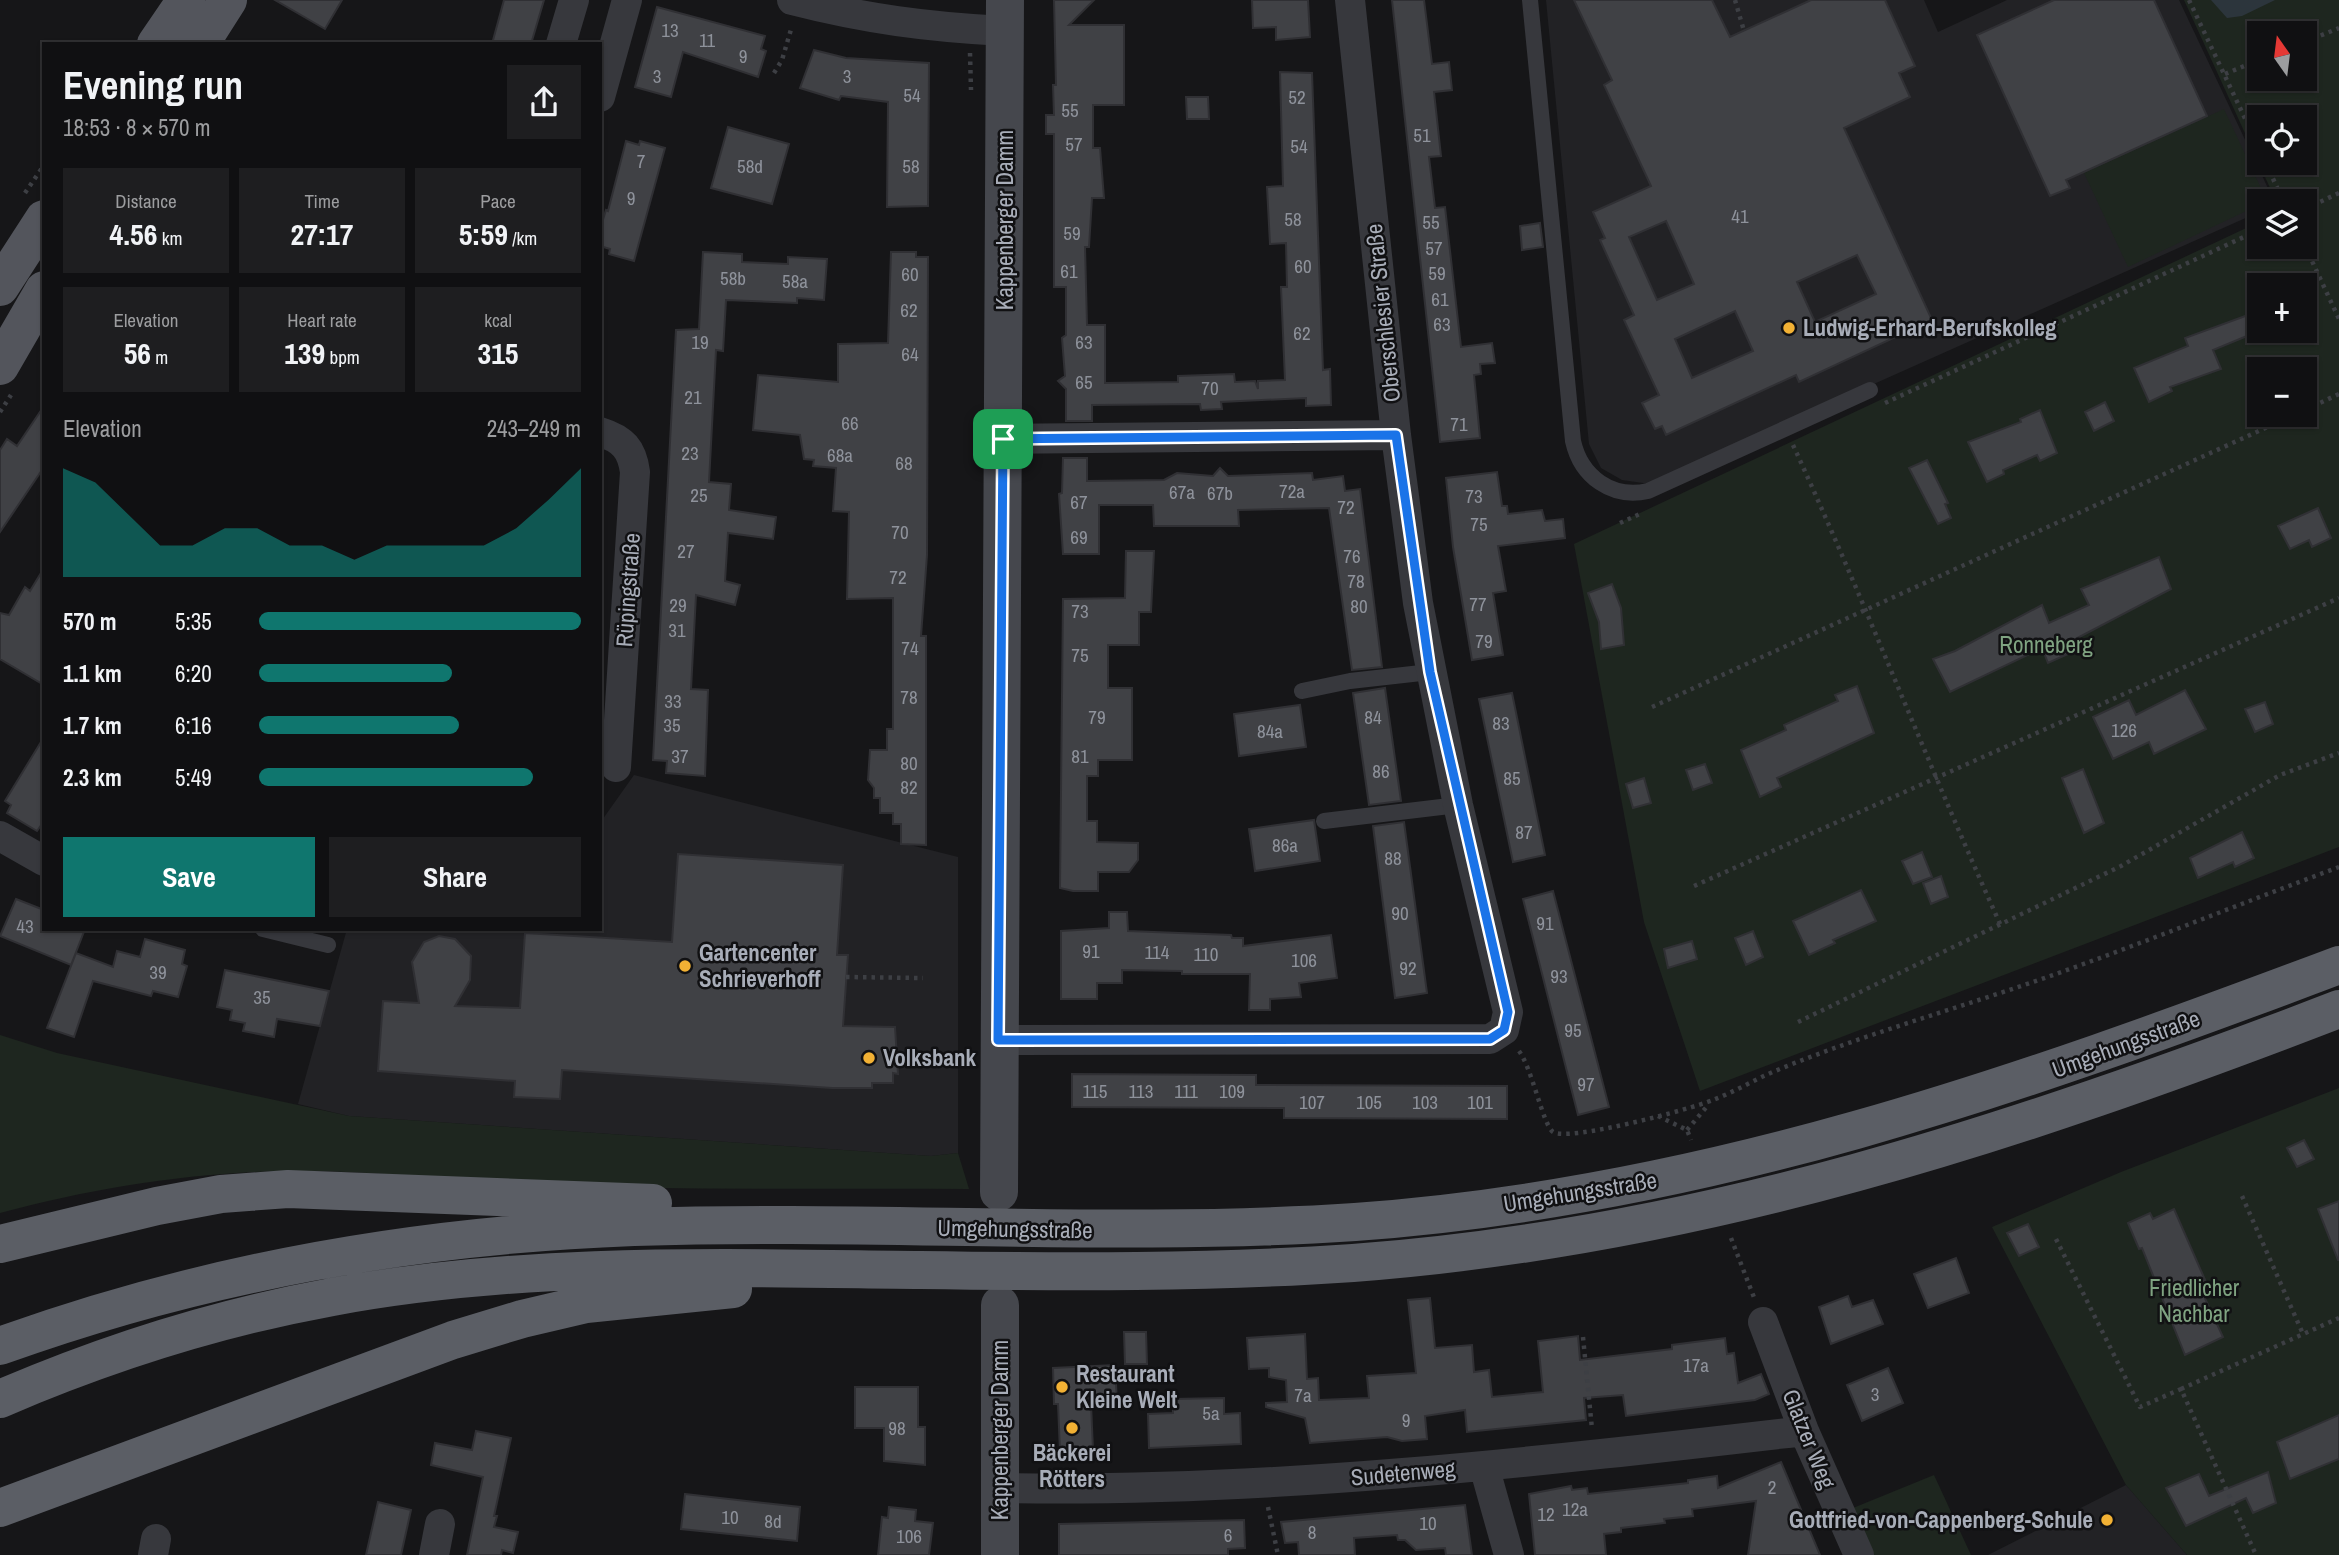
<!DOCTYPE html>
<meta charset="utf-8">
<style>
body{margin:0;font-family:"Archivo Narrow",sans-serif;background:#1e1e20;color:#f1f3f6;height:100vh;display:flex;flex-direction:column;font-size:26px;white-space:nowrap}
*{box-sizing:border-box;margin:0}
p{font-size:23px;color:#9c9d9f}
.icon{flex:none;width:38px;height:38px;fill:none;stroke:currentColor;stroke-width:2;stroke-linecap:round;stroke-linejoin:round}
.map{position:relative;flex:1;overflow:hidden}
.details{position:absolute;left:42px;top:42px;width:560px;height:889px;display:flex;flex-direction:column;background:#101012;border-radius:0px;box-shadow:0 2px 5px #0004,0 0 0 2px #303032}
.details>*{flex:none}
.needle{width:46px;rotate:346deg}
.controls{position:absolute;left:2247px;top:21px;display:grid;gap:14px}
.controls a{display:grid;place-items:center;width:70px;height:70px;border-radius:0px;background:#101012;box-shadow:0 2px 5px #0004,0 0 0 2px #303032;font-size:35px}
.pin{position:absolute;display:grid;place-items:center;width:60px;height:60px;color:#fff;margin:-30px;border-radius:14px;box-shadow:0 4px 10px #0006}
.round{display:grid;place-items:center;flex:none;width:74px;height:74px;border-radius:0px;background:#1e1e20}
.head{display:flex;align-items:center;justify-content:space-between;height:119px;padding:0 21px}
h1{font-size:38px;font-weight:800;line-height:52px}
.figures{display:grid;grid-template-columns:repeat(3,1fr);gap:10px;height:119px;padding:7px 21px}
.figures div{display:grid;align-content:center;border-radius:0px;background:#1e1e20;text-align:center}
.figures b{font-size:30px;font-weight:800}
.figures small{font-size:19px;font-weight:400}
.figures p{font-size:19px}
.chart{height:196px;padding:14px 21px}
.chart p{display:flex;justify-content:space-between}
.chart svg{width:100%;height:126px;margin-top:7px;fill:#0f766e;opacity:.7}
.button{display:flex;gap:14px;margin-top:auto;padding:14px 21px}
.button a{flex:1;height:80px;border-radius:0px;background:#0f766e;color:#fff;font-size:28px;font-weight:800;line-height:80px;text-align:center}
.button a+a{background:#1e1e20;color:#f1f3f6}
ul{padding:0 21px;list-style:none;font-size:23px}
li{display:grid;grid-template-columns:112px 84px 1fr;align-items:center;height:52px}
li i{height:18px;border-radius:9px;background:#0f766e}
.map>svg:first-child{display:block}
</style>
<div class="map">
<svg width="2339" height="1555" viewBox="0 0 2339 1555">
<rect width="100%" height="100%" fill="#161618"/>
<path fill="#222225" d="M1546,0H1924L1938,32L2007,0H2179L2274,201H2259V212L1650,484L1622,480L1601,468L1589,444Z
M634,775L958,857V1153L931,1156L349,1116L298,1104L347,929H600V823Z
M2126,1485L2187,1555H1988Z"/>
<path fill="#1e261f" fill-rule="evenodd" d="M2184,0H2339V847L1700,1091L1644,922L1574,544L2259,222V247H2305V201H2276ZM2259,33H2305V79H2259ZM2259,117H2305V163H2259ZM2259,285H2305V331H2259ZM2259,369H2305V415H2259Z
M2224,109L2267,201H2259V205L2128,267L2084,173Z
M0,1035L57,1053L349,1116L931,1156L958,1153L969,1189C819,1188 669,1191 519,1184C449,1181 379,1171 308,1171C205,1170 100,1186 0,1213Z
M2339,1088V1555H2187L2126,1485L1992,1227L2121,1172Z
M1934,1475L1971,1555H1874L1853,1508Z"/>
<path fill="#2c353c" d="M2211,0H2275L2242,16L2227,18Z"/>
<path fill="#404145" stroke="#303034" stroke-width="2" fill-rule="evenodd" d="M275,0H342L325,29Z
M504,0H544L531,44H492Z
M1054,0H1094L1069,25H1124V105H1093V148H1100L1104,198H1092L1089,247H1085L1087,325H1105V383L1178,382V376L1234,374L1235,382L1255,381L1258,389V381L1285,380L1281,287H1287L1286,243L1270,244L1267,187L1283,186L1280,72L1312,73L1323,370L1330,369L1331,405L1306,406V398L1221,402L1222,409L1201,410L1200,404L1092,405V421H1066V389L1058,381L1065,376L1062,338L1066,335V287H1054V134H1046V115H1054L1053,85H1056Z
M1252,0H1308L1310,37L1276,40V27L1253,28Z
M1392,0H1424L1432,64L1449,62L1452,90L1434,92L1441,156L1429,157L1435,208L1445,207L1461,347L1492,343L1495,363L1480,364L1481,374L1474,375L1480,438L1440,442Z
M1574,0H1712L1730,37L1811,0H1885L1915,66L1899,73L1910,97L1844,128L1932,320L1799,382L1796,375L1666,435L1662,426L1655,429L1642,403L1659,395L1624,320L1634,315L1600,240L1605,238L1593,212L1651,186L1604,85L1612,80ZM1666,221L1694,284L1657,300L1629,237ZM1857,255L1876,294L1815,322L1797,282ZM1735,311L1753,351L1692,378L1675,339Z
M2054,0H2154L2207,116L2066,180L2070,188L2050,196L1977,35Z
M657,7L765,36L761,49L766,51L758,77L683,52L671,97L635,87Z
M814,50L846,58L929,63L928,206L887,207L888,102L841,96L839,100L800,88Z
M1186,97H1208L1209,119H1187Z
M728,127L789,144L772,204L711,188Z
M626,141L639,145L640,141L665,148L634,261L609,254L610,249L600,246V229L606,210L608,211Z
M1540,223L1543,247L1522,250L1520,226Z
M703,252L742,254V262L764,263L788,264V257L827,259L824,300L797,298V303L726,300L723,351L716,350L709,482L731,484L729,510L776,517L773,539L728,533L725,581L740,585L735,605L696,595L691,689L708,690L705,776L666,773L667,761L653,760L676,330L699,329Z
M891,252H916V257H928L927,555L921,636H926V845L901,844V824H893V813H880V798H874V788L868,780L870,750H887V729H893V598L847,599L849,512L833,511L836,468L813,466L814,460L804,459L800,435L753,430L758,375L838,382V344L888,343Z
M2259,311V331L2213,350L2221,369L2170,387L2172,391L2149,402L2134,368L2188,346L2185,338Z
M2105,402L2114,421L2094,431L2085,412Z
M44,406V467L0,532V450L7,439L17,446Z
M2040,410L2057,453L2040,461L2037,455L2003,470L2004,474L1987,482L1968,442L2021,422L2020,419Z
M1063,458H1087V481L1164,480L1177,473L1213,476L1220,468L1228,476L1312,473L1313,480L1343,476L1345,491L1360,489L1382,667L1352,670L1329,508L1238,510L1239,526H1154L1153,505H1099V554H1063L1059,494L1062,493Z
M1927,460L1948,503L1945,504L1951,518L1938,524L1909,468Z
M1497,472L1502,506H1507L1508,514L1542,510L1545,521L1563,519L1565,538L1498,546L1506,591L1493,593L1503,655L1472,660L1453,547L1446,478Z
M2318,508L2331,538L2312,547L2309,540L2290,549L2278,526Z
M1126,551H1154L1151,612H1139V645H1108V688H1132V760H1098V776H1087V821H1097V842L1138,843V860L1129,872H1098V891H1073L1060,888L1063,599L1125,598Z
M2159,557L2171,589L2064,645L2068,654L2048,663L2042,648L1950,692L1933,659L1955,651L2042,605L2049,623L2089,605L2081,589Z
M44,568V685L0,659V613L9,615L25,587L30,591Z
M1612,584L1621,608L1624,645L1601,649L1599,622L1588,593Z
M1857,686L1874,733L1777,778L1781,787L1760,797L1741,750L1786,730L1784,725L1838,701L1835,695Z
M1385,688L1401,801L1369,805L1353,693Z
M2185,690L2206,729L2154,754L2149,742L2113,759L2093,717L2129,700L2136,715Z
M1512,693L1545,855L1513,862L1479,699Z
M2265,702L2273,724L2255,732L2245,709Z
M1300,705L1306,747L1239,756L1234,714Z
M44,737V821L37,831L7,813L11,805L5,801Z
M1705,764L1712,783L1693,790L1686,770Z
M2083,769L2104,823L2084,833L2062,778Z
M1644,778L1651,803L1633,808L1626,784Z
M1314,820L1320,861L1255,871L1249,829Z
M1404,822L1427,993L1395,998L1373,826Z
M2242,832L2254,858L2235,867L2233,862L2198,878L2190,858Z
M1922,852L1932,877L1913,884L1902,861Z
M678,854L843,865L837,955H848L843,1026L895,1027L898,1074L893,1073V1083H872V1088H832L562,1070L560,1099L514,1097L515,1081L378,1071L383,1001L419,1003L412,962L424,942L439,936L455,939L471,956L470,980L455,1006L520,1008L525,933L672,942Z
M1941,876L1948,897L1931,904L1923,883Z
M1861,890L1876,921L1833,940L1835,943L1809,955L1793,921Z
M1553,891L1609,1107L1578,1115L1523,899Z
M16,899L44,910V929H85L71,965L0,936Z
M1109,912H1127L1128,931L1231,935L1232,938H1243V946L1331,935L1337,978L1299,983L1301,997L1270,999V1010H1249L1250,974H1182V971L1122,970V983H1097V999H1061V931L1109,928Z
M1753,931L1763,957L1746,965L1735,938Z
M145,939L185,950L182,964L187,966L178,997L153,991L151,996L93,981L74,1037L47,1028L76,953L113,967L117,951L140,957Z
M1692,941L1697,959L1668,968L1664,949Z
M225,970L329,991L320,1026L277,1019L274,1037L243,1031L245,1023L230,1020L232,1010L217,1007Z
M1072,1074L1256,1075V1085L1507,1086V1119L1284,1118V1108L1072,1107Z
M2304,1140L2314,1159L2297,1167L2287,1148Z
M2339,1201V1260H2338L2318,1209Z
M2174,1209L2209,1289L2202,1292L2223,1337L2185,1355L2142,1248L2139,1249L2128,1223L2150,1213L2153,1219Z
M2028,1224L2039,1247L2019,1256L2007,1233Z
M1956,1258L1969,1293L1928,1308L1914,1274Z
M1848,1296L1852,1307L1873,1300L1883,1324L1831,1344L1819,1307Z
M1430,1298L1435,1348L1472,1345L1474,1372L1489,1370L1492,1397L1543,1392L1538,1341L1578,1336L1580,1360L1672,1349V1345L1725,1338L1727,1354L1734,1353L1738,1383L1761,1374L1769,1394L1755,1400L1626,1416L1623,1395L1584,1398L1586,1420L1467,1432L1465,1410L1425,1416L1427,1439L1402,1441L1387,1437L1310,1443L1305,1418L1266,1407V1403L1287,1402L1286,1380L1269,1377V1368L1249,1369L1247,1338L1305,1334L1307,1379L1318,1378L1319,1400L1369,1398L1367,1376L1416,1373L1408,1300Z
M1124,1332H1146L1147,1364H1125Z
M1115,1365L1117,1403L1091,1404L1093,1450L1060,1451L1058,1404H1054L1053,1368Z
M1888,1368L1903,1403L1862,1421L1847,1385Z
M855,1387H918V1427H925V1465L884,1461V1428H855Z
M1224,1398V1414L1240,1413L1241,1444L1149,1448L1148,1414L1173,1413V1399Z
M2339,1415V1459L2290,1479L2277,1442Z
M476,1431L511,1438L494,1516H497L494,1527L518,1532L513,1553L502,1550L501,1555H467L483,1477L431,1465L435,1443L472,1450Z
M1781,1462L1820,1555H1748L1756,1501L1692,1509L1693,1516L1664,1519L1665,1523L1621,1528V1532L1604,1534L1606,1555H1535L1529,1494L1571,1486L1572,1490L1587,1488L1588,1494L1688,1483V1480L1717,1476L1718,1488Z
M2268,1472L2276,1503L2253,1513L2246,1498L2186,1526L2166,1488L2199,1474L2209,1496Z
M685,1494L800,1507L797,1541L681,1529Z
M378,1502L411,1510L401,1555H366Z
M1465,1505L1472,1555H1446L1445,1548L1416,1550L1405,1540H1398L1397,1535L1354,1538L1355,1555H1299L1298,1542L1285,1543L1281,1522Z
M889,1507L916,1510L915,1521L933,1523L929,1555H878L882,1517L888,1518Z
M1244,1520L1245,1548L1228,1549V1555H1059V1524Z"/>
<g fill="none" stroke-linecap="round" stroke-linejoin="round">
<path stroke="#3d3f44" stroke-width="4.5" stroke-dasharray="3.5 5" stroke-linecap="butt" d="M1735,0L1744,31
M2189,0L2259,148
M2305,42L2339,28
M970,53L971,90
M774,73L782,60L792,26
M2225,74L2259,60
M2266,163L2283,201
M25,193L44,165
M2305,209L2339,193
M2305,246L2339,319
M1885,403L2259,230
M2305,410L2339,394
M0,412L11,395
M1793,445C1866,604 1929,767 2001,926
M1620,523L1642,513
M1652,707L2294,415
M1694,886L2339,598
M846,977L923,978
M1798,1022L2121,866L2280,775L2339,753
M1519,1051C1532,1068 1543,1125 1553,1132C1569,1142 1691,1109 1713,1100C1734,1092 1754,1080 1775,1071C1867,1033 1963,1007 2056,974C2151,940 2245,902 2339,867
M1658,1116L1687,1130L1691,1140
M1687,1130L1709,1104
M2242,1196L2303,1334
M1731,1238L1755,1300
M2056,1239L2140,1407L2181,1389L2256,1555
M1583,1337L1592,1429
M2181,1389L2339,1318
M1268,1507L1278,1555"/>
<path stroke="#37383d" stroke-width="16" d="M1530,0L1573,441C1581,477 1612,499 1648,491L1870,390
M1302,691L1350,681L1430,672
M1324,821L1458,805
M263,929L328,945"/>
<path stroke="#37383d" stroke-width="30" d="M792,0C866,19 928,27 1004,31
M561,44L574,0
M600,97L627,0
M600,432C623,439 632,449 635,472L616,767
M1002,439L1396,435
M0,836L44,861
M998,1040L1490,1039L1504,1030L1508,1012L1458,805L1418,603L1396,435L1350,0
M1763,1322L1804,1431L1859,1555
M1484,1466L1509,1555
M1001,1488C1269,1493 1537,1462 1804,1431
M153,1555L156,1539
M434,1555L440,1524"/>
<path stroke="#45474d" stroke-width="38" d="M999,1192L1005,0
M1000,1305V1555"/>
<path stroke="#53555c" stroke-width="38" d="M156,44L186,0
M200,44L228,0
M0,287L44,219
M0,366L44,290"/>
<path stroke="#5b5e65" stroke-width="38" d="M0,1244L157,1206L221,1194L288,1189L653,1203
M0,1346C205,1272 416,1235 634,1227C875,1219 1115,1238 1355,1222C1704,1197 2015,1087 2339,965
M0,1399C107,1353 217,1318 332,1297C526,1261 724,1268 920,1270C1064,1272 1209,1273 1353,1263C1700,1237 2017,1133 2339,1009
M0,1508L453,1340L522,1319L586,1304L733,1289"/>
</g>
<g fill="none" stroke-linecap="round" stroke-linejoin="round">
<g stroke="#fff" stroke-width="14">
<path id="route" d="M1396,435L1430,672L1508,1012L1504,1030L1490,1039L998,1040L1003,439Z"/>
</g>
<use href="#route" stroke="#1a73e8" stroke-width="9"/>
</g>
<g fill="#f2b134" stroke="#111113" stroke-width="2.5">
<circle cx="1789" cy="328" r="7"/>
<circle cx="685" cy="966" r="7"/>
<circle cx="869" cy="1058" r="7"/>
<circle cx="1062" cy="1387" r="7"/>
<circle cx="1072" cy="1428" r="7"/>
<circle cx="2107" cy="1520" r="7"/>
</g>
<g text-anchor="middle" stroke-width="5" stroke-linejoin="round" paint-order="stroke">
<g font-size="19" fill="#8e929b">
<text x="670" y="37">13</text>
<text x="707" y="47">11</text>
<text x="743" y="63">9</text>
<text x="657" y="83">3</text>
<text x="847" y="83">3</text>
<text x="912" y="102">54</text>
<text x="1297" y="104">52</text>
<text x="1070" y="117">55</text>
<text x="1422" y="142">51</text>
<text x="1074" y="151">57</text>
<text x="1299" y="153">54</text>
<text x="641" y="168">7</text>
<text x="750" y="173">58d</text>
<text x="911" y="173">58</text>
<text x="631" y="205">9</text>
<text x="1740" y="223">41</text>
<text x="1293" y="226">58</text>
<text x="1431" y="229">55</text>
<text x="1072" y="240">59</text>
<text x="1434" y="255">57</text>
<text x="1303" y="273">60</text>
<text x="1069" y="278">61</text>
<text x="1437" y="280">59</text>
<text x="910" y="281">60</text>
<text x="733" y="285">58b</text>
<text x="795" y="288">58a</text>
<text x="1440" y="306">61</text>
<text x="909" y="317">62</text>
<text x="1442" y="331">63</text>
<text x="1302" y="340">62</text>
<text x="700" y="349">19</text>
<text x="1084" y="349">63</text>
<text x="910" y="361">64</text>
<text x="1084" y="389">65</text>
<text x="1210" y="395">70</text>
<text x="693" y="404">21</text>
<text x="850" y="430">66</text>
<text x="1459" y="431">71</text>
<text x="690" y="460">23</text>
<text x="840" y="462">68a</text>
<text x="904" y="470">68</text>
<text x="1292" y="498">72a</text>
<text x="1182" y="499">67a</text>
<text x="1220" y="500">67b</text>
<text x="699" y="502">25</text>
<text x="1474" y="503">73</text>
<text x="1079" y="509">67</text>
<text x="1346" y="514">72</text>
<text x="1479" y="531">75</text>
<text x="900" y="539">70</text>
<text x="1079" y="544">69</text>
<text x="686" y="558">27</text>
<text x="1352" y="563">76</text>
<text x="898" y="584">72</text>
<text x="1356" y="588">78</text>
<text x="1478" y="611">77</text>
<text x="678" y="612">29</text>
<text x="1359" y="613">80</text>
<text x="1080" y="618">73</text>
<text x="677" y="637">31</text>
<text x="1484" y="648">79</text>
<text x="910" y="655">74</text>
<text x="1080" y="662">75</text>
<text x="909" y="704">78</text>
<text x="673" y="708">33</text>
<text x="1097" y="724">79</text>
<text x="1373" y="724">84</text>
<text x="1501" y="730">83</text>
<text x="672" y="732">35</text>
<text x="2124" y="737">126</text>
<text x="1270" y="738">84a</text>
<text x="680" y="763">37</text>
<text x="1080" y="763">81</text>
<text x="909" y="770">80</text>
<text x="1381" y="778">86</text>
<text x="1512" y="785">85</text>
<text x="909" y="794">82</text>
<text x="1524" y="839">87</text>
<text x="1285" y="852">86a</text>
<text x="1393" y="865">88</text>
<text x="1400" y="920">90</text>
<text x="1545" y="930">91</text>
<text x="25" y="933">43</text>
<text x="1091" y="958">91</text>
<text x="1157" y="959">114</text>
<text x="1206" y="961">110</text>
<text x="1304" y="967">106</text>
<text x="1408" y="975">92</text>
<text x="158" y="979">39</text>
<text x="1559" y="983">93</text>
<text x="262" y="1004">35</text>
<text x="1573" y="1037">95</text>
<text x="1586" y="1091">97</text>
<text x="1095" y="1098">115</text>
<text x="1141" y="1098">113</text>
<text x="1186" y="1098">111</text>
<text x="1232" y="1098">109</text>
<text x="1312" y="1109">107</text>
<text x="1369" y="1109">105</text>
<text x="1425" y="1109">103</text>
<text x="1480" y="1109">101</text>
<text x="1696" y="1372">17a</text>
<text x="1875" y="1401">3</text>
<text x="1303" y="1402">7a</text>
<text x="1211" y="1420">5a</text>
<text x="1406" y="1427">9</text>
<text x="897" y="1435">98</text>
<text x="1772" y="1494">2</text>
<text x="1575" y="1516">12a</text>
<text x="1546" y="1521">12</text>
<text x="730" y="1524">10</text>
<text x="773" y="1528">8d</text>
<text x="1428" y="1530">10</text>
<text x="1312" y="1539">8</text>
<text x="1228" y="1542">6</text>
<text x="909" y="1543">106</text>
</g>
<g font-size="23" fill="#a8adb8" stroke="#111113">
<text transform="translate(1005 220) rotate(-90)" y="8">Kappenberger Damm</text>
<text transform="translate(1383 313) rotate(-96)" y="8">Oberschlesier Straße</text>
<text transform="translate(628 590) rotate(-86)" y="8">Rüpingstraße</text>
<text transform="translate(2126 1044) rotate(-20)" y="8">Umgehungsstraße</text>
<text transform="translate(1580 1192) rotate(-9)" y="8">Umgehungsstraße</text>
<text transform="translate(1015 1229) rotate(1)" y="8">Umgehungsstraße</text>
<text transform="translate(1000 1430) rotate(-90)" y="8">Kappenberger Damm</text>
<text transform="translate(1809 1439) rotate(68)" y="8">Glatzer Weg</text>
<text transform="translate(1403 1473) rotate(-5)" y="8">Sudetenweg</text>
</g>
<g font-size="23" font-weight="bold" fill="#a8adb8" stroke="#111113" text-anchor="start">
<text x="1803" y="336">Ludwig-Erhard-Berufskolleg</text>
<text x="699" y="961">Gartencenter<tspan x="699" dy="26">Schrieverhoff</tspan></text>
<text x="883" y="1066">Volksbank</text>
<text x="1076" y="1382">Restaurant<tspan x="1076" dy="26">Kleine Welt</tspan></text>
<text x="1072" y="1461" text-anchor="middle">Bäckerei<tspan x="1072" dy="26">Rötters</tspan></text>
<text x="2093" y="1528" text-anchor="end">Gottfried-von-Cappenberg-Schule</text>
</g>
<g font-size="23" fill="#7fa381" stroke="#111113">
<text x="2046" y="653">Ronneberg</text>
<text x="2194" y="1296">Friedlicher<tspan x="2194" dy="26">Nachbar</tspan></text>
</g>
</g>
</svg>
<div class="controls">
<a><svg class="needle" viewBox="-14 -14 28 28"><path d="M0-13l5 13h-10z" fill="#e53935"/><path d="M0 13l5-13h-10z" fill="#9c9d9f"/></svg></a>
<a><svg class="icon" aria-label="locate" viewBox="0 0 24 24"><circle cx="12" cy="12" r="6"/><path d="M12 2v4M12 18v4M2 12h4M18 12h4"/></svg></a>
<a><svg class="icon" aria-label="layers" viewBox="0 0 24 24"><path d="M12 4l9 5-9 5-9-5zM3 14l9 5 9-5"/></svg></a>
<a>+</a>
<a>−</a>
</div>
<div class="pin" style="left:1003px;top:439px;background:#1e9e55"><svg class="icon" aria-label="arrive" viewBox="0 0 24 24"><path d="M6 21V4h12l-3 4 3 4H6"/></svg></div>
<section class="details">
<div class="head"><div><h1>Evening run</h1><p>18:53 · 8 × 570 m</p></div><a class="round"><svg class="icon" aria-label="share" viewBox="0 0 24 24"><path d="M12 15V3M7 8l5-5 5 5M5 13v7h14v-7"/></svg></a></div>
<div class="figures">
<div><p>Distance</p><b>4.56<small> km</small></b></div>
<div><p>Time</p><b>27:17</b></div>
<div><p>Pace</p><b>5:59<small> /km</small></b></div>
</div>
<div class="figures">
<div><p>Elevation</p><b>56<small> m</small></b></div>
<div><p>Heart rate</p><b>139<small> bpm</small></b></div>
<div><p>kcal</p><b>315</b></div>
</div>
<div class="chart"><p><span>Elevation</span>243–249 m</p>
<svg viewBox="0 0 160 44" preserveAspectRatio="none"><path d="M0 44V6L10 11L20 22L30 33L40 33L50 27L60 27L70 33L80 33L90 38L100 33L110 33L120 33L130 33L140 27L150 17L160 6V44z"/></svg>
</div>
<ul>
<li><b>570 m</b>5:35<i style="width:100%"></i></li>
<li><b>1.1 km</b>6:20<i style="width:60%"></i></li>
<li><b>1.7 km</b>6:16<i style="width:62%"></i></li>
<li><b>2.3 km</b>5:49<i style="width:85%"></i></li>
</ul>
<div class="button"><a>Save</a><a>Share</a></div>
</section>
</div>
